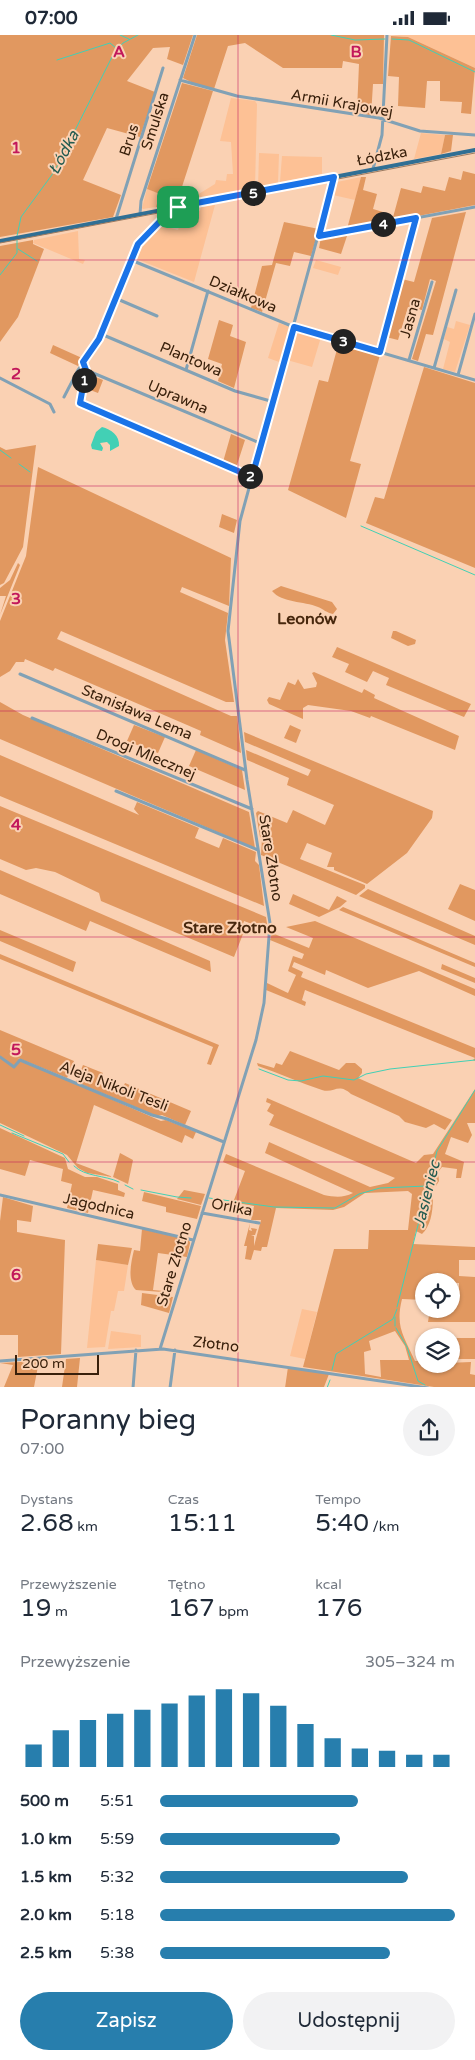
<!DOCTYPE html>
<html lang="pl">
<meta charset="utf-8">
<style>
body{margin:0;font-family:"Varela Round",sans-serif;background:#f2f2f3;color:#1f2937;height:100vh;display:flex;flex-direction:column;font-size:19px;white-space:nowrap}
*{box-sizing:border-box;margin:0}
p{font-size:16px;color:#747a83}
.icon{flex:none;width:28px;height:28px;fill:none;stroke:currentColor;stroke-width:2;stroke-linecap:round;stroke-linejoin:round}
.map{position:relative;height:1352px;overflow:hidden}
.panel{display:flex;flex-direction:column;background:#fff;flex:1}
.panel>*{flex:none}
.buttons{position:absolute;left:415px;top:1238px;display:grid;gap:10px}
.buttons a{display:grid;place-items:center;width:45px;height:45px;border-radius:50%;background:#fff;box-shadow:0 1px 4px #0004;font-size:25px}
.scale{position:absolute;left:15px;bottom:12px;width:84px;box-sizing:border-box;padding-left:5px;border:2px solid #39200b;border-top:0;font-size:14px;line-height:18px;white-space:nowrap;color:#39200b;-webkit-text-stroke:4px #fad1b3;paint-order:stroke}
.pin{position:absolute;display:grid;place-items:center;width:42px;height:42px;color:#fff;margin:-21px;border-radius:10px;box-shadow:0 2px 8px #0006}
.km{position:absolute;width:25px;height:25px;margin:-12px;border-radius:50%;background:#222;color:#fff;font-size:14px;line-height:25px;text-align:center}
.round{display:grid;place-items:center;flex:none;width:52px;height:52px;border-radius:26px;background:#f2f2f3}
.summary{display:flex;align-items:center;justify-content:space-between;height:85px;padding:0 20px}
h1{font-size:28px;font-weight:600;line-height:38px}
.stats{display:grid;grid-template-columns:repeat(3,1fr);gap:8px;height:85px;padding:5px 20px}
.stats div{display:grid;align-content:center}
.stats b{font-size:25px;font-weight:600}
.stats small{font-size:14px;font-weight:400}
.stats p{font-size:14px}
.chart{height:140px;padding:10px 20px}
.chart p{display:flex;justify-content:space-between}
.chart svg{width:100%;height:90px;margin-top:5px;stroke:#277ead;stroke-width:6}
.button{display:flex;gap:10px;margin-top:auto;padding:10px 20px}
.button a{flex:1;height:58px;border-radius:30px;background:#277ead;color:#fff;font-size:20px;font-weight:600;line-height:58px;text-align:center}
.button a+a{background:#f2f2f3;color:#1f2937}
ul{padding:0 20px;list-style:none;font-size:16px}
li{display:grid;grid-template-columns:80px 60px 1fr;align-items:center;height:38px}
li i{height:12px;border-radius:6px;background:#277ead}
.status{display:flex;justify-content:space-between;align-items:center;height:35px;padding:0 25px;background:#fff;direction:ltr}
.status svg{height:14px;fill:currentColor}
.map>svg:first-child{display:block}
</style>
<div class="status"><b>07:00</b><svg viewBox="0 0 49 12"><path d="M0 12V9h3v3zM5 12V6h3v6zM10 12V3h3v9zM15 12V0h3v12zM26 1h20v11H26zM47 4h2v5h-2z"/></svg></div>
<div class="map">
<svg width="475" height="1353" viewBox="0 0 475 1353">
<rect width="100%" height="100%" fill="#fad1b3"/>
<path fill="#fdc195" d="M390,0H475V33L408,2Z
M231,63L255,66L257,69L255,153L184,168L215,149L216,145L226,146L227,139H233L231,107L220,106Z
M421,98L445,100L441,119L414,124Z
M259,118L279,119L278,148L258,153Z
M282,121L322,122V139L280,147Z
M361,142L355,165L333,160L337,147Z
M147,154L161,159L156,172L143,174L142,173Z
M215,170L194,247L134,223L143,204L156,190L159,191L161,189L168,179L171,178L167,192L178,195L184,176L195,174L200,176L201,172Z
M78,196L79,224L85,225L83,229L33,208L34,205Z
M316,225L341,232L338,240L313,233Z
M456,286L470,290L455,337L443,334L450,307L444,304L447,292L454,294Z
M279,288L290,292L291,295L282,328L268,323Z
M296,295L312,302L313,299L321,302L312,332L287,325Z
M96,1225L128,1230L124,1256H118L114,1276H111L105,1312L87,1313Z
M302,1274L317,1277L305,1324L290,1321Z
M111,1296L141,1300V1312L108,1314Z"/>
<path fill="#e19860" fill-rule="evenodd" d="M0,0H193L183,30L167,24L170,12L153,13L127,46L155,57L140,102L107,93L83,145L121,160L113,182L0,202Z
M197,0H211L195,49L183,43Z
M211,0H384L383,49H373L371,81L357,76L359,29L343,26L342,33H283L245,8L228,11L214,54L195,49Z
M391,1L408,2L475,33L471,79L461,78L462,67L440,66V46H427L425,73L398,71L399,42L388,41Z
M182,48L213,56L179,161H168L167,170L156,172L160,159L147,154Z
M445,100H453L451,116L441,119Z
M463,136L475,139V170L392,186L401,153L421,158L423,151L445,156L449,142L461,145Z
M361,142H366L363,155L377,159L373,174L383,177L380,188L347,194Z
M466,177L433,300L426,299L418,326L412,324L436,246L430,244L422,275L408,272L398,305L386,302L402,244L414,247L432,183Z
M284,187L319,194L311,221L294,217L290,231L276,228L262,277L251,273L262,231L272,230Z
M348,198L341,219L319,213L321,202Z
M33,205V209L44,214L18,282L0,307V211Z
M219,285L233,290L230,301L246,307L234,353L218,346L222,329L208,324Z
M339,307L380,320L350,426L361,429L346,483L288,455L319,345L328,347Z
M53,310L82,323L78,331L50,318Z
M424,332L475,348V533L366,488L375,462L384,464Z
M88,339L103,345L98,358L85,353Z
M231,399L245,405L236,433L223,427Z
M36,410L23,512L4,548L0,550V412L6,415Z
M38,432L231,523L229,571L182,552L180,557L228,578L225,605L234,667H226L61,596L57,604L231,681H237L241,718L200,700L201,696L55,633L53,636L25,624L24,627H16L10,636L0,642V586L26,521Z
M222,479L237,485L234,498L219,492Z
M18,528L20,530L0,580L6,561H0V553L10,545Z
M281,551L332,567L337,574L333,579C327,578 323,574 318,572C304,566 282,568 272,556Z
M393,596H396L416,605L415,609L408,611L391,603Z
M337,612L471,669L464,682L386,650L389,643L373,636L367,647L345,637L349,629L332,622Z
M314,637L362,658L364,654L375,660L374,663L459,701L455,715L371,681L370,683L351,676L308,670L303,673V684L269,669L267,665L269,662L280,665L288,647L295,650L298,644L304,654L316,652L317,648L312,638Z
M0,667L23,680L249,777L255,813L0,704Z
M134,690L165,702L158,718L127,706Z
M290,690L301,695L296,708L284,703Z
M244,697L433,776L432,783L407,818L367,849L334,835V832H327L332,818L307,808L300,824L365,850V853L356,860L261,820L262,803L260,802L256,778L258,776L287,788L293,775L325,790L334,770L287,750L289,743L247,725L246,715L308,741L311,735L245,707Z
M196,715L242,735L245,755L189,731Z
M0,720L139,780L134,774L137,767L199,793L195,803L219,813L223,803L256,817L255,826L259,830L264,871L0,761Z
M0,771L266,882L268,895L244,886L240,898L243,899L234,922L101,866L99,858L55,837L36,833L26,835L0,824Z
M0,835L210,926L211,937L90,886L86,896L0,859Z
M460,849L475,855V886L448,874Z
M368,854L475,901V910L359,861Z
M293,859L329,875L337,861L347,866L340,872L319,882L289,869Z
M343,872L475,928V932L339,875Z
M315,886L475,954V961L419,936L368,953L326,935L325,940L294,927L292,932L303,937L301,942L475,1013V1026L473,1025L475,1023L305,955L302,965L306,967L305,971L266,955L267,948L288,958L296,940L288,936L293,921L302,924L304,919L270,905L272,898L309,913L313,903L286,892Z
M0,895L76,927L73,937L0,906Z
M0,919L219,1010L211,1030L207,1029L213,1012L0,924Z
M442,929L475,943V948L441,934Z
M0,995L74,1026L67,1043L13,1021L161,1086L166,1085L196,1097L193,1104L185,1100L182,1108L94,1070L76,1128L113,1142L120,1118L133,1125L128,1149L113,1142L87,1138L78,1133L67,1120L0,1088Z
M290,1016L339,1035L346,1028H355L362,1034V1038L358,1043L452,1085L445,1095L434,1089L426,1093L405,1087L399,1081L351,1059C338,1047 334,1059 322,1055C300,1048 279,1038 258,1031L257,1028L274,1033L276,1028L282,1030Z
M83,1030L103,1038L101,1046L122,1055L125,1048L191,1076L185,1090L162,1080L157,1081L76,1047Z
M475,1054V1088H467L472,1100L468,1108L451,1102L445,1119L464,1127L461,1143H456L457,1134L442,1132L438,1137L439,1146L436,1151L432,1153C434,1167 433,1189 422,1199L416,1196L413,1209L475,1212V1225H459V1241L475,1242V1287H428L430,1274H451V1267H459V1248L424,1246V1265L402,1264C395,1292 404,1301 415,1326H424V1329L471,1327L470,1339L475,1340V1352H434L303,1332L334,1214H368L369,1195H408L412,1159L408,1156L365,1158L344,1172L333,1175L276,1173L267,1212H262L261,1216L254,1215L251,1225L245,1224L247,1211H244L250,1188L249,1195L252,1196L251,1193L257,1194L255,1200H251L254,1201V1211L261,1185H251L254,1171L231,1167L234,1165L245,1136L223,1127L226,1119L324,1160C335,1162 343,1163 353,1158L265,1118L269,1107L370,1152L388,1148L395,1143L269,1090L274,1080L267,1076L271,1069L266,1067L267,1063L416,1128L424,1120L433,1119ZM395,1296L405,1311L409,1325H380L381,1342L365,1339L364,1317L371,1315L369,1306Z
M0,1093L65,1123L68,1134L85,1142H97L118,1149V1155L125,1158L124,1162L93,1155L88,1178L67,1173L72,1149L61,1146L63,1134L30,1125L25,1141L0,1134Z
M184,1155L205,1159L201,1170L177,1164Z
M144,1157L201,1171L197,1184L166,1177V1172L142,1166Z
M3,1162L33,1171L31,1187L17,1185V1197L65,1205L61,1319L18,1322V1300H0V1186Z
M142,1194L189,1205L190,1208L187,1222L158,1218L153,1255L164,1256L162,1257L136,1255C127,1246 131,1227 134,1215L140,1216Z
M98,1209L132,1213L128,1230L96,1225Z
M142,1258L173,1262L169,1278L141,1270Z
M451,1303H475V1324H451Z
M80,1323L77,1352H62L66,1324Z
M39,1326L34,1352H4L13,1330L0,1328Z
M288,1332L329,1339L324,1352L285,1353Z"/>
<path fill="#42d0b5" d="M102,392C111,394 120,401 119,411L110,416V410L107,407L100,408L103,413L102,416L92,414L91,410L96,397Z"/>
<g fill="none" stroke-linecap="round" stroke-linejoin="round">
<path stroke="#42d0b5" stroke-width="1" d="M120,0L129,4
M331,0L355,5L385,4
M392,4L409,5L475,37
M57,25L110,8L116,13
M17,201L21,182L54,137L114,18L123,8L138,0
M18,214L37,226
M0,240L17,218V205
M0,415L11,423
M19,429L30,437
M361,491L475,540
M259,1034L288,1045L301,1046L323,1041L354,1045L366,1039L390,1034L475,1025
M0,1090L24,1101
M12,1098L63,1119L69,1127
M74,1131C85,1142 105,1140 119,1147
M125,1150L133,1154
M141,1155L177,1162L191,1163
M209,1163L274,1172L335,1173L359,1159L380,1153L427,1151
M397,1272L437,1116L475,1055
M395,1282V1291
M396,1293L407,1312L418,1346L425,1350
M332,1335L336,1319L393,1284L397,1274
M327,1353L330,1345"/>
<path stroke="#81a1b5" stroke-width="3" d="M180,45L237,61L379,83L420,96L475,100
M373,134L382,100L387,0
M140,179L141,166L195,0
M116,184L163,33
M319,201L475,172
M131,225L294,292L475,345
M115,263L157,281
M101,299L235,356L274,367
M379,317L416,183
M409,325L432,247
M83,330L86,335L79,365L81,369L252,442
M434,333L456,255
M86,335L262,409
M186,335L208,256
M458,340L475,279
M0,343L50,369L54,377
M64,362L78,335L98,306L138,209L165,181V174
M20,639L245,735
M32,683L252,774
M116,756L258,815
M0,1022L14,1032L20,1025L152,1080L167,1084L224,1107
M0,1160L193,1205
M202,1178L259,1188
M160,1314L256,1005L264,968L270,888L247,745L228,596L240,486L334,142
M0,1326L163,1314L428,1353
M133,1353L136,1315
M170,1353L175,1315"/>
<path stroke="#306f94" stroke-width="4" d="M0,206L475,115"/>
<path stroke="#9c7b61" stroke-width="1" d="M0,208L475,118"/>
</g>
<g fill="none" stroke-linecap="round" stroke-linejoin="round">
<g stroke="#fff" stroke-width="10">
<path id="route" d="M334,142L319,201L416,183L380,317L294,292L252,442L80,368L86,335L83,327L99,304L138,209L165,181V174Z"/>
</g>
<use href="#route" stroke="#1a73e8" stroke-width="6"/>
</g>
<path fill="none" stroke="#c2185b" stroke-width="1" stroke-opacity="0.55" d="M238,0V1353M0,225H475M0,451H475M0,676H475M0,902H475M0,1127H475"/>
<g text-anchor="middle" stroke-width="4" stroke-linejoin="round" paint-order="stroke">
<g font-size="15" fill="#39200b" stroke="#fad1b3">
<text transform="translate(342 68) rotate(10)" y="5">Armii Krajowej</text>
<text transform="translate(155 86) rotate(-72)" y="5">Smulska</text>
<text transform="translate(129 105) rotate(-72)" y="5">Brus</text>
<text transform="translate(382 121) rotate(-11)" y="5">Łódzka</text>
<text transform="translate(243 259) rotate(23)" y="5">Działkowa</text>
<text transform="translate(410 283) rotate(-74)" y="5">Jasna</text>
<text transform="translate(191 324) rotate(23)" y="5">Plantowa</text>
<text transform="translate(178 362) rotate(23)" y="5">Uprawna</text>
<text transform="translate(137 677) rotate(23)" y="5">Stanisława Lema</text>
<text transform="translate(146 719) rotate(23)" y="5">Drogi Mlecznej</text>
<text transform="translate(271 823) rotate(81)" y="5">Stare Złotno</text>
<text transform="translate(114 1051) rotate(21)" y="5">Aleja Nikoli Tesli</text>
<text transform="translate(99 1171) rotate(13)" y="5">Jagodnica</text>
<text transform="translate(232 1172) rotate(11)" y="5">Orlika</text>
<text transform="translate(174 1229) rotate(-73)" y="5">Stare Złotno</text>
<text transform="translate(216 1309) rotate(7)" y="5">Złotno</text>
</g>
<g font-size="16" font-style="italic" fill="#245c51" stroke="#fad1b3">
<text transform="translate(63 117) rotate(-62)" y="6">Łódka</text>
<text transform="translate(426 1159) rotate(-76)" y="6">Jasieniec</text>
</g>
<g font-size="16" font-weight="bold" fill="#48280e" stroke="#fad1b3">
<text x="307" y="589">Leonów</text>
<text x="230" y="898">Stare Złotno</text>
</g>
</g>
<g font-size="16" text-anchor="middle" font-weight="bold" fill="#c2185b" stroke="#fad1b3" stroke-width="4" stroke-linejoin="round" paint-order="stroke">
<text x="119" y="22">A</text>
<text x="356" y="22">B</text>
<text x="16" y="118">1</text>
<text x="16" y="344">2</text>
<text x="16" y="569">3</text>
<text x="16" y="795">4</text>
<text x="16" y="1020">5</text>
<text x="16" y="1245">6</text>
</g>
</svg>
<div class="buttons">
<a><svg class="icon" aria-label="locate" viewBox="0 0 24 24"><circle cx="12" cy="12" r="6"/><path d="M12 2v4M12 18v4M2 12h4M18 12h4"/></svg></a>
<a><svg class="icon" aria-label="layers" viewBox="0 0 24 24"><path d="M12 4l9 5-9 5-9-5zM3 14l9 5 9-5"/></svg></a>
</div>
<div class="scale">200 m</div>
<div class="pin" style="left:178px;top:172px;background:#1e9e55"><svg class="icon" aria-label="arrive" viewBox="0 0 24 24"><path d="M6 21V4h12l-3 4 3 4H6"/></svg></div>
<b class="km" style="left:84px;top:345px">1</b>
<b class="km" style="left:250px;top:441px">2</b>
<b class="km" style="left:343px;top:306px">3</b>
<b class="km" style="left:383px;top:189px">4</b>
<b class="km" style="left:253px;top:158px">5</b>
</div>
<section class="panel">
<div class="summary"><div><h1>Poranny bieg</h1><p>07:00</p></div><a class="round"><svg class="icon" aria-label="share" viewBox="0 0 24 24"><path d="M12 15V3M7 8l5-5 5 5M5 13v7h14v-7"/></svg></a></div>
<div class="stats">
<div><p>Dystans</p><b>2.68<small> km</small></b></div>
<div><p>Czas</p><b>15:11</b></div>
<div><p>Tempo</p><b>5:40<small> /km</small></b></div>
</div>
<div class="stats">
<div><p>Przewyższenie</p><b>19<small> m</small></b></div>
<div><p>Tętno</p><b>167<small> bpm</small></b></div>
<div><p>kcal</p><b>176</b></div>
</div>
<div class="chart"><p><span>Przewyższenie</span>305–324 m</p>
<svg viewBox="0 0 160 44" preserveAspectRatio="none"><path d="M5 44V33M15 44V26M25 44V21M35 44V18M45 44V16M55 44V13M65 44V9M75 44V6M85 44V8M95 44V14M105 44V23M115 44V30M125 44V35M135 44V36M145 44V38M155 44V38"/></svg>
</div>
<ul>
<li><b>500 m</b>5:51<i style="width:67%"></i></li>
<li><b>1.0 km</b>5:59<i style="width:61%"></i></li>
<li><b>1.5 km</b>5:32<i style="width:84%"></i></li>
<li><b>2.0 km</b>5:18<i style="width:100%"></i></li>
<li><b>2.5 km</b>5:38<i style="width:78%"></i></li>
</ul>
<div class="button"><a>Zapisz</a><a>Udostępnij</a></div>
</section>
